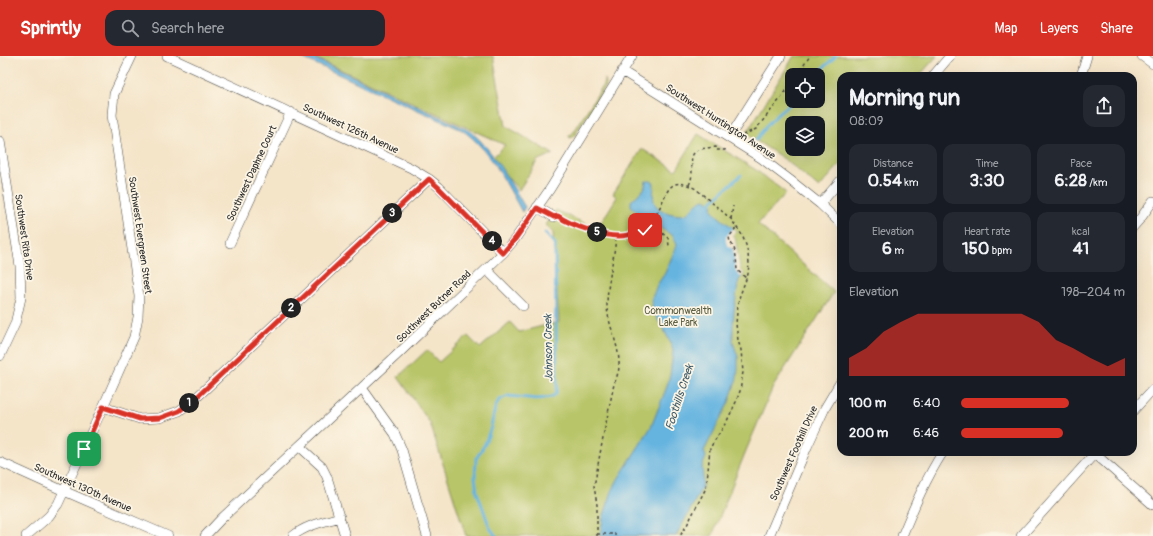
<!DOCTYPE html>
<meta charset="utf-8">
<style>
body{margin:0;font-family:Pangolin,sans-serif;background:#242831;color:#f1f3f6;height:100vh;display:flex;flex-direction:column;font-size:15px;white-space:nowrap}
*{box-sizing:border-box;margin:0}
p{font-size:13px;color:#9ea1a6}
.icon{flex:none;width:22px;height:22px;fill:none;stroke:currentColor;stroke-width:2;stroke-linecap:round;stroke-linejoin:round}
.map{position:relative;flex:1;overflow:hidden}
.panel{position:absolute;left:837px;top:16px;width:300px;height:384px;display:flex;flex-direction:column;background:#171b24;border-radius:12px;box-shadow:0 4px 16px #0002}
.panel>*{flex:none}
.tools{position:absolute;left:785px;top:12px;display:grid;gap:8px}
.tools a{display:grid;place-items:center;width:40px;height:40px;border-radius:8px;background:#171b24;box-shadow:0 4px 16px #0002;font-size:20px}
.pin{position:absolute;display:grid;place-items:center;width:34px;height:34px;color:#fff;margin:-17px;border-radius:8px;box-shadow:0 2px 6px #0006}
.km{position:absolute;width:20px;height:20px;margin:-10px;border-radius:50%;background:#222;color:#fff;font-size:11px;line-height:20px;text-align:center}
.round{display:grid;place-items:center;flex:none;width:42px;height:42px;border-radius:12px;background:#242831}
.headline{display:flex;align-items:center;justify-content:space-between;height:68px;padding:0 12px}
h1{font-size:22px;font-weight:700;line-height:30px}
.figures{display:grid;grid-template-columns:repeat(3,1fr);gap:6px;height:68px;padding:4px 12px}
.figures div{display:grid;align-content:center;border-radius:10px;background:#242831;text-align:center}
.figures b{font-size:17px;font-weight:700}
.figures small{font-size:11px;font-weight:400}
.figures p{font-size:11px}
.chart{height:112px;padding:8px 12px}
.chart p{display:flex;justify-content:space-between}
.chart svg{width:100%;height:72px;margin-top:4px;fill:#d93025;opacity:.7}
ul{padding:0 12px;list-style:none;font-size:13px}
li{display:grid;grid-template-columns:64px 48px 1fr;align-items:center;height:30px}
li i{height:10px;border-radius:5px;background:#d93025}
header{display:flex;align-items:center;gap:24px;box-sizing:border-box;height:56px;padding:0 20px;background:#d93025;color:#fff}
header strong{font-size:19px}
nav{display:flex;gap:22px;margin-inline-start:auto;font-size:14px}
.search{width:280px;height:36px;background:#242831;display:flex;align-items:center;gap:10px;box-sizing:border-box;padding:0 14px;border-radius:12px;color:#9ea1a6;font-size:15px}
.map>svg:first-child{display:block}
</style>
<header>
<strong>Sprintly</strong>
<div class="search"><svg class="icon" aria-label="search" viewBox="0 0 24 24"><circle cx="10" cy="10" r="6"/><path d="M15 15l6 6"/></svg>Search here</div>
<nav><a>Map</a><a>Layers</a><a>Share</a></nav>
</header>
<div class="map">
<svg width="1153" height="480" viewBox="0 0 1153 480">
<rect width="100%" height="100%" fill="#fcf5e5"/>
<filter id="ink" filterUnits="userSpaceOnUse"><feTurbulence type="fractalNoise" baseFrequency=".025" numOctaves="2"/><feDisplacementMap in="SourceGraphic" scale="8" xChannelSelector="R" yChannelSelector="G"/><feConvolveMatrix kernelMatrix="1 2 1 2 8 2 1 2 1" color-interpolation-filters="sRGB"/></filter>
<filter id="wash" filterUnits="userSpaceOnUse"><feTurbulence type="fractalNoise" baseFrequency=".012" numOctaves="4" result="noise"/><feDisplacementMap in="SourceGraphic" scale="16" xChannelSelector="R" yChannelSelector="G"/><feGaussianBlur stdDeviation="0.9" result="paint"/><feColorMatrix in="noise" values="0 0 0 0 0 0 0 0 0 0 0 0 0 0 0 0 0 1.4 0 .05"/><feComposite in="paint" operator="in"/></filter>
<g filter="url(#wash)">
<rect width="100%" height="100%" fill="#f4e4c8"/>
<path fill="#b8c567" stroke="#727849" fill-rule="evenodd" d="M311,0H493L506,70L553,98L538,104L519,134L491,103L505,89Z
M794,0H937L919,20H841V107L819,132L786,104L746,78ZM792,19H818V45H792ZM792,67H818V93H792Z
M605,23L606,27V30L575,79L573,81L570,82L569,80L573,77L602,31Z
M698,78L756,114L786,137L758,168L834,236L773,331L745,397L712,480H466L430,367L398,321L427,294L439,306L468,280L480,292L510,266L519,276L559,266L553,177L546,169L556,154L597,173L617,141L613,138L642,93L676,114Z"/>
<path fill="#65b4e0" stroke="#487086" d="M298,0H309L470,75C494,95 509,125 525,151L522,156C506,127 490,93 462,74Z
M646,125H651L654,127C654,133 652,142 655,148C659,156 678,161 686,158C693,154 696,144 705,143L713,149L712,153C717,162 729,167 736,175L732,180L735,183L740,214L744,218L739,224L738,228L734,256L733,270V286L738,301V312L737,322L729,346L704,395L706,401L702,411L703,421L702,431L696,443L676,480H600L603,462L612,435L618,423L651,371L666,333L670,319L673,295L670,285L654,257L652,250V242L657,229L665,217L677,189L673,180L642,160L631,150V145L644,133Z"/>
<path fill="#f4e4c8" d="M733,172L736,175L732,180L735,183L740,214L744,218L741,221L736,216L733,193L727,189L726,185V181Z"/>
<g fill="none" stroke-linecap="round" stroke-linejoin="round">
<path stroke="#65b4e0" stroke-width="3" d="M818,20L824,11L836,0
M756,84L767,69L780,56L794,45
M709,150L710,147L741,119
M496,480L490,472L477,436L475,421L476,403L485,388L491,371L495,352L499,344L508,340L538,343L551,341L556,338L557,331L555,188L545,177"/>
</g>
</g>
<g filter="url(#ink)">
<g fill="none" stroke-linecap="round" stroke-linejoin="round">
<g stroke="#494743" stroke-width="10">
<path id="minor" d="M167,0L411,112L429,123L439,131L503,197
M1142,0L1153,8
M622,15L761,102L790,124L820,148L841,168
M933,20L950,0
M1081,20L1087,0
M729,82L781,0
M0,85L20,210L21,242L15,268L0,300
M820,148L841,124
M537,151L554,161
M1133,171L1140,163L1153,145
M230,187L291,56
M487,214L523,250
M362,332L395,378L402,394L427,480
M103,351L140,363L159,362L179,355L197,341L429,123
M1133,355L1153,333
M299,390L322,411L327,421L345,480
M1093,396L1153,449
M0,406L64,435L168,480
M26,480L49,460L58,448L103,351L134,281L138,261L139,240L112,59L114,38L132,0
M205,480L221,463L399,297L503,197L515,183L550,133L632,0
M293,480C306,469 324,466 340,461
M769,480L807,391L825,352L841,325
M902,480C914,451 926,422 943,396
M1021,480L1096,396"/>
</g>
<path stroke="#494743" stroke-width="1.5" stroke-dasharray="3 3" stroke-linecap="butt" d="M797,19L810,0
M743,79L756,73L781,42L792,26
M689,129C699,109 677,93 716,91V94H725L726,92
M563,163C575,170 606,181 620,180C630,179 641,175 651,173C653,165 657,157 661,149C669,129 674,121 696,133L731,163L742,179L746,189L748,198L749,208L748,218L739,242L737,256L736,268L738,284L741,294L743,316L740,335L736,346L727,365L710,392L708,415L706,432L687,469L680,480
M731,163L733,150
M736,172L729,181L730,186C737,193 736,205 737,214L746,222
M651,173L662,177L668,182L669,190
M597,478H615
M597,480V449L594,430L596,420C601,391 607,362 613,333C614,326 619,318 619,310C620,290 608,270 607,250C607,227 614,204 616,181
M615,480V474"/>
<use href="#minor" stroke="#fff" stroke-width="9"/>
</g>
</g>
<g fill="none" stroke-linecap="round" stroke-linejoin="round" filter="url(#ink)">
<g stroke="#fff" stroke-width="8">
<path id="route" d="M84,393L103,351L140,363L160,362L179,355L197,341L429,123L438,131L503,197L515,183L537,152L554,161L558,160C570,169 605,181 620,180C629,180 637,176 645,174"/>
</g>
<use href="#route" stroke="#d93025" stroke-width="5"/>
</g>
<g text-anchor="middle" stroke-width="3.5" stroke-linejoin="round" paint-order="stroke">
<g font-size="10" fill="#2b2b2b" stroke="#fcf5e5">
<text transform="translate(721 65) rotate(33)" y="4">Southwest Huntington Avenue</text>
<text transform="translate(351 72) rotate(25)" y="4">Southwest 126th Avenue</text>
<text transform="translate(251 117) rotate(-65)" y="4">Southwest Daphne Court</text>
<text transform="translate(141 179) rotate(82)" y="4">Southwest Evergreen Street</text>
<text transform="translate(25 181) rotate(82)" y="4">Southwest Rita Drive</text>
<text transform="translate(433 250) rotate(-44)" y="4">Southwest Butner Road</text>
<text transform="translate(793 397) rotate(-66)" y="4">Southwest Foothill Drive</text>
<text transform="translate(83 431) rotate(24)" y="4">Southwest 130th Avenue</text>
</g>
<g font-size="10" fill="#55593d" stroke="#fcf5e5">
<text x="678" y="258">Commonwealth<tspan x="678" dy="12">Lake Park</tspan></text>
</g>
<g font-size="11" font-style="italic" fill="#3f5b6a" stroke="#fcf5e5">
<text transform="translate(548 292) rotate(-91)" y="4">Johnson Creek</text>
<text transform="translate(679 341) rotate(-72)" y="4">Foothills Creek</text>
</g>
</g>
</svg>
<div class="tools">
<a><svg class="icon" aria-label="locate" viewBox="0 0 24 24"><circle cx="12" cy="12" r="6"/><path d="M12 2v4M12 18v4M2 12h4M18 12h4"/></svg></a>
<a><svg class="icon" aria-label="layers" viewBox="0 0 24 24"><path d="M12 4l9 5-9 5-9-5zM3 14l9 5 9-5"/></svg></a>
</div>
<div class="pin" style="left:84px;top:393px;background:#1e9e55"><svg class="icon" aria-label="arrive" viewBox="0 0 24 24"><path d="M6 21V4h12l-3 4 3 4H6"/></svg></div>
<div class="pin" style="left:645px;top:174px;background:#d93025"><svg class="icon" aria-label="check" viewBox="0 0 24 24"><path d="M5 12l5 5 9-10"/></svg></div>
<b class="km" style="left:189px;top:347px">1</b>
<b class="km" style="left:291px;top:252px">2</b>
<b class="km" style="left:392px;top:157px">3</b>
<b class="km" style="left:492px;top:185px">4</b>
<b class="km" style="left:597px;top:176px">5</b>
<section class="panel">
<div class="headline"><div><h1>Morning run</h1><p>08:09</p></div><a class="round"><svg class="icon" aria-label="share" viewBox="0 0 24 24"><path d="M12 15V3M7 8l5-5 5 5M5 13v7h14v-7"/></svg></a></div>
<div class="figures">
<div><p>Distance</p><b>0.54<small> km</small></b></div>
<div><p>Time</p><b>3:30</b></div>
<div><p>Pace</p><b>6:28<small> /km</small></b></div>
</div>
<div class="figures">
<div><p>Elevation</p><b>6<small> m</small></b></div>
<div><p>Heart rate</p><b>150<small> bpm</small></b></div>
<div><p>kcal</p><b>41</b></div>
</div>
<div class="chart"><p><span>Elevation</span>198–204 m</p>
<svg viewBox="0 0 160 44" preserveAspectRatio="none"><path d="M0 44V33L10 27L20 17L30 11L40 6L50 6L60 6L70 6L80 6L90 6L100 6L110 11L120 22L130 27L140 33L150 38L160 33V44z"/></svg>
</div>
<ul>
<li><b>100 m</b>6:40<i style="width:66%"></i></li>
<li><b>200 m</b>6:46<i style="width:62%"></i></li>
</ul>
</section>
</div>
